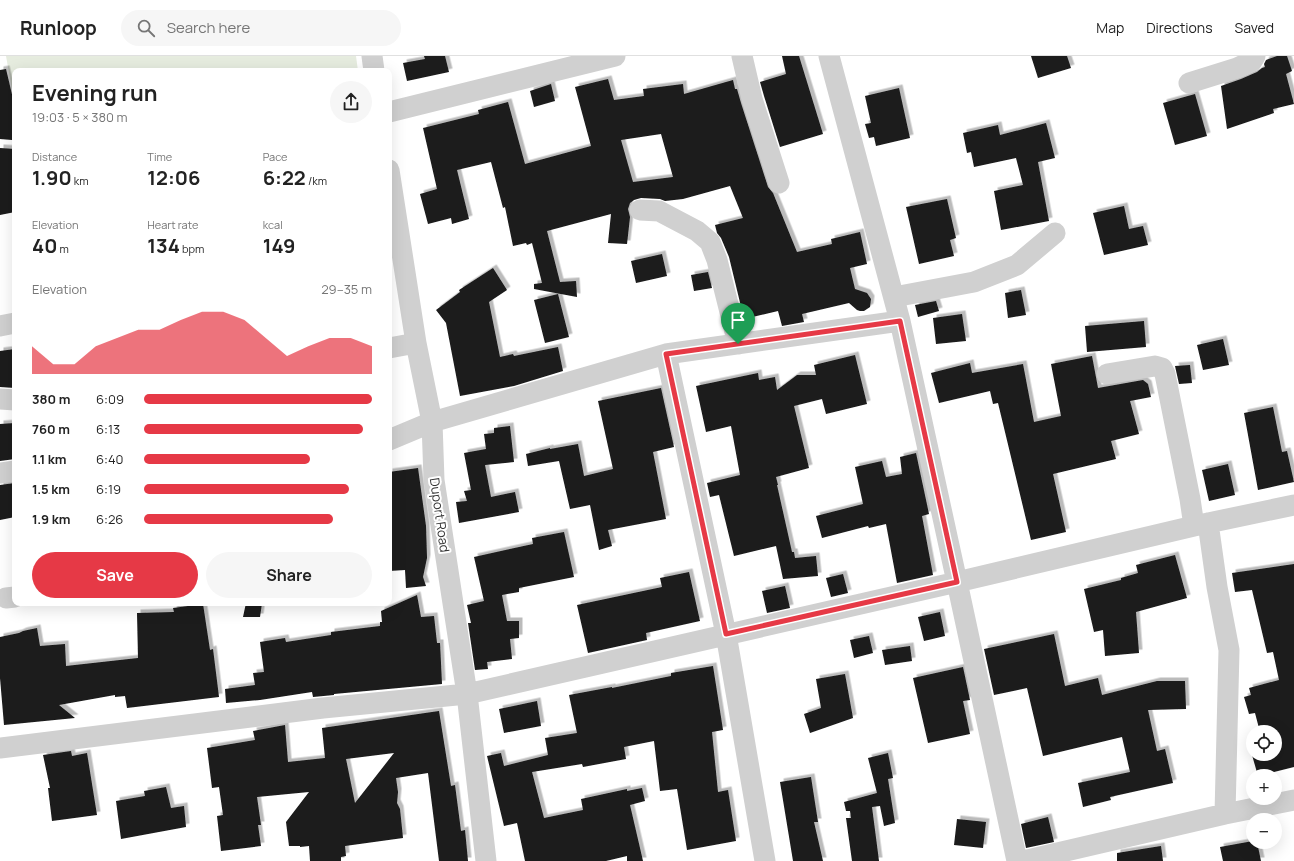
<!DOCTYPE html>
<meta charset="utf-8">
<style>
body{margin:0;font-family:Manrope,sans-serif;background:#f6f6f6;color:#222;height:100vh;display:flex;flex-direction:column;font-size:15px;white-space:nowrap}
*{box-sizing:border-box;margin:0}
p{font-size:13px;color:#767676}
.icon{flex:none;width:22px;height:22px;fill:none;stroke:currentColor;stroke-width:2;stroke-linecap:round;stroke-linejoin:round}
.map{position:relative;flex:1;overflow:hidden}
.panel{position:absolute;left:12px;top:12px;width:380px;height:538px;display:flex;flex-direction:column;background:#fff;border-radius:8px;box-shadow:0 4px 16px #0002}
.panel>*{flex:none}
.fabs{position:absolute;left:1246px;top:669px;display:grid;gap:8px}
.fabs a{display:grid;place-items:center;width:36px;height:36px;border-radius:50%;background:#fff;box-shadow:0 4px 16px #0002;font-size:20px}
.pin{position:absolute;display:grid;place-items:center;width:34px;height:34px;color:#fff;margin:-41px -17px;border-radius:50% 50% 50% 0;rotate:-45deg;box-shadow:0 0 4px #0007}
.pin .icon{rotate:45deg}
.round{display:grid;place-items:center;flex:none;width:42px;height:42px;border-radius:21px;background:#f6f6f6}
.overview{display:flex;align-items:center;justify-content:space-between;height:68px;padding:0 20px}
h1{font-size:22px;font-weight:700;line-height:30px}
.figures{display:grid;grid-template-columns:repeat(3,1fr);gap:6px;height:68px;padding:4px 20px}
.figures div{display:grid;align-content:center}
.figures b{font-size:20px;font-weight:700}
.figures small{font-size:11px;font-weight:400}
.figures p{font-size:11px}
.chart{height:112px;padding:8px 20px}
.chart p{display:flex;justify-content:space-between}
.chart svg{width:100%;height:72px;margin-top:4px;fill:#e63946;opacity:.7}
.button{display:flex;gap:8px;margin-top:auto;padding:8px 20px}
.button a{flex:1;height:46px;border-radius:24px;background:#e63946;color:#fff;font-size:16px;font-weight:700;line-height:46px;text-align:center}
.button a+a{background:#f6f6f6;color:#222}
ul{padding:0 20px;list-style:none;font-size:13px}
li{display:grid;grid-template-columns:64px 48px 1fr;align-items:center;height:30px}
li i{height:10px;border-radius:5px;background:#e63946}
header{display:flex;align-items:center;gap:24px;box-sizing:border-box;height:56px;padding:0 20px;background:#fff;border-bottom:1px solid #e0e0e0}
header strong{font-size:19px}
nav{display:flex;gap:22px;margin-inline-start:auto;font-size:14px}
.search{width:280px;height:36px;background:#f6f6f6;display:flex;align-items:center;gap:10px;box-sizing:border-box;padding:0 14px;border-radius:22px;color:#767676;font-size:15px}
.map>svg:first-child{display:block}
</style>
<header>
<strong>Runloop</strong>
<div class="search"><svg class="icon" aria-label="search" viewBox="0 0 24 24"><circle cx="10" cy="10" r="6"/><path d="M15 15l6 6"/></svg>Search here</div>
<nav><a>Map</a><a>Directions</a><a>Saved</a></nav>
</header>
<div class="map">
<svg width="1294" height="805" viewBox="0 0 1294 805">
<defs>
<filter id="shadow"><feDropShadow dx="3.5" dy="-3.5" stdDeviation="0" flood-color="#0004"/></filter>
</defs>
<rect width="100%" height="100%" fill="#fff"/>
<path fill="#e6ecdf" d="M6,0H356L358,15H15V50Z"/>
<path fill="#1a1a1a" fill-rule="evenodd" filter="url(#shadow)" d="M424,0H445L449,16L407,25L403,7L425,3Z
M782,0H799L823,78L780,91L764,40L760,26L786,18Z
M1031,0H1067L1071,12L1038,22Z
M1277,0H1287L1292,15L1286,18L1294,48L1273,53L1274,57L1227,73L1221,30L1241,23L1257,16L1262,12L1265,11L1264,8L1266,4Z
M6,13L14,47L12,84L0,83V14Z
M608,23L614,44L644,40L643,33L683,28L684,38L733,24L735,33H737L741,47L768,131L773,137L797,196L832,188L831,183L860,176L867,208L850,212L855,233L867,237L871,243L870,251L864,255H860L857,254L849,247L802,258L804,266L782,270L778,255L744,263L729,201L721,182L717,177L715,169L743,162L730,130L683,143L665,145L660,143L641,142L634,144L630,147L628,153L630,161L627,188L608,187L611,158L547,175L560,226L576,225L577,241L534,233V228L542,227L532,187L527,189L526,187L513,190L505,151L503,152L491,106L457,114L469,163L452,168L451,162L428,168L420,138L437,133L423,72L479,58L478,54L508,46L525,108L591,90L575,31ZM661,78L673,121L633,126L621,84Z
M551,28L555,45L534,51L530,35Z
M899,32L910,82L876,90L874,81L869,82L865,68L871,67L865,40Z
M1195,38L1207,80L1175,89L1163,47Z
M1046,67L1055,102L1038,106L1049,165L1001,174L994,135L1023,129L1016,102L974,111L971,96L967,97L963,77L998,69L1000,79Z
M0,92L15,93V156L0,159Z
M947,143L956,182L950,184L954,200L919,208L906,151Z
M1124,150L1129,173L1143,170L1148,189L1104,199L1093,157Z
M662,198L667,220L636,227L631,205Z
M493,212L507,234L489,246L500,301L513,298L514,300L558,291L563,315L514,330L460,340L446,267L436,254L460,236L459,234Z
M708,216L712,232L694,235L691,219Z
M1021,234L1026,259L1008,262L1005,237Z
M558,238L569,281L545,287L534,244Z
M936,245L939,255L918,261L915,249Z
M962,258L966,285L936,288L933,262Z
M1144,265L1146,291L1087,296L1085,270Z
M1223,283L1229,309L1203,314L1197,289Z
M15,293V332L0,331V295Z
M855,299L867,348L826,358L822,343L794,350L809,412L776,421L778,429H777L792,496H794L795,502L816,500L818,520L783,523L776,490L734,500L719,439L710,441L707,427L740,419L731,370L706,376L696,330L758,317L759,324L775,321L777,334L797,319H816L814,309Z
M1092,300L1098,332L1143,324L1148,328L1151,341L1130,345L1139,378L1111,385L1116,403L1053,418L1066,476L1031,484L998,347L993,348L990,335L939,347L931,317L970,307L972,317L1023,308L1034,366L1061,360L1051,308Z
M1190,309L1192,327L1179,328L1175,310Z
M661,332L674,391L653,396L666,463L608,474L612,490L599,494L590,449L570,453L559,405L528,410L526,398L550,392V393L578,388L584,420L613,413L598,345Z
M1273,351L1282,396L1287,395L1294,426L1258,434L1244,357Z
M15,367V403L0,405V368Z
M510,370L514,406L485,409L491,441L515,436L519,456L459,467L456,446L467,445L464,435L471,434L464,397L486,393L484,378L494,377V372Z
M916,397L929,458L922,460L933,519L897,527L886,468L869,472L868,470L822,482L816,460L863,448L855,411L882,405L886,421L902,418L900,401Z
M1228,408L1235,439L1209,445L1202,414Z
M418,412L426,470L427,502L423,521L426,530L406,532L405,514L389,515V416Z
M15,427V461L0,464V429Z
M564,476L574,521L519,532V536L502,539L507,565H519V582L510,583L512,603L487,606L488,613L475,614L468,567H471L467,549L484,545L474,501L533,488L532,482Z
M1175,499L1187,542L1136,556L1139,597L1105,600L1103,574L1094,576L1084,533L1121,524V522L1138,517L1136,509Z
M1294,508V711L1258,720L1250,692L1253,691V698H1275V676H1260L1255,657L1249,658L1244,641L1251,639L1249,632L1279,624L1273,596L1267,597L1252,534L1235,536L1232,517Z
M689,516L700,565L646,577L647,584L588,597L577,549L662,531L660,522Z
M843,518L848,537L831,541L826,522Z
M785,530L790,552L767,557L762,535Z
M417,539L421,561L434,560L437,587H440L442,628L334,638V639L313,641L312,636L260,644L226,647L225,633L255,629L253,617L264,616L260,586L285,582L286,586L331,579V576L380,570V566H382L381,555Z
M246,547H262L260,561H243Z
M203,548L210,594L213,593L219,641L127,652L125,640L115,641V639L59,649L75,662L4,669L0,622V581L19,577L23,575L37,572L40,590L65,588L66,610L138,602L137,557L174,556L173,552Z
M940,556L945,580L924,585L918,561Z
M1054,578L1065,630L1098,622L1102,639L1157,625H1185L1186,653L1148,654L1157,695L1165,693L1173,727L1110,741L1111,744L1083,751L1078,727L1130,716L1122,681L1043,700L1027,632L994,639L984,593Z
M869,580L873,597L854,602L850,584Z
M910,590L912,605L885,609L882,594Z
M713,610L723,674L712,676L718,736L728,734L736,785L687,794L677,733L660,735L654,685L624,691L626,703L583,711L582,708L532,716L544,762L583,754L581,743L627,733V735L642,732L645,745L630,749L643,805H627V800L606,805H525L517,767L504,770L487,700L501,697L504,710L548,699L545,682L577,677L569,639L612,631V632L671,620V617Z
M963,611L970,644L963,645L970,678L928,687L913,622Z
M845,618L853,662L810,677L804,658L821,652L816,623Z
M537,645L541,670L504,677L499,653Z
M439,655L451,730L455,729L461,775L465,774L468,805H439L428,717L396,722L398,736L397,747L400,753L403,782L345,790L346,800L341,801V805H310L309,790L300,791V790H289L286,766L309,736L257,741L261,769H258L261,790L221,795L217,760L223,759L219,731L212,732L207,692L255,684L253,675L285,669L288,706L325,702L322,672ZM394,697L355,747L346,703Z
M71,695L72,700L87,697L97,759L52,765L48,732H50L43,699Z
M888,697L893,722L888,723L895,767L884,770L880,750L872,751L879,805H852L846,762H851L850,755H846L844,746L877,737L868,702Z
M811,721L818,766H814L823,805H793L780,726Z
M166,731L171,752L184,750L186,771L121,783L116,745L145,740L144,735Z
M1048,761L1054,786L1026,792L1021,768Z
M957,763L986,766L983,792L954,789Z
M1253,785V786H1257L1261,805H1223L1220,791Z
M1161,790L1163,805H1117V797Z"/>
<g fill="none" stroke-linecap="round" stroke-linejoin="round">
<path stroke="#d0d0d0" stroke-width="21" d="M372,0L374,15
M742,0L752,43L779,127
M829,0L900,265
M1189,27L1237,12L1252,5L1255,0
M389,56L615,0
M389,114L416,287L432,366L434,424L467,638L486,805
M640,154L659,155L697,175L710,186L717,204L738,288
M894,241L974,226L1017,209L1055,177
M0,270L15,267
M389,292L416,287
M666,298L726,578L765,805
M1107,318L1155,310L1162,312L1165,318L1190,443L1194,470
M0,343L15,344
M389,384L432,366L666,298L900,265L957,526L1017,805
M0,417L15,415
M1208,467L1217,531L1229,594L1225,758
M6,542L15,541
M0,692L323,652L467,638L957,526L1194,470L1294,449
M1023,805L1225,758L1294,744"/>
</g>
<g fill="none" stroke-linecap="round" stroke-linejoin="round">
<g stroke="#fff" stroke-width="8">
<path id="route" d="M900,265L957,526L726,578L666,298Z"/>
</g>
<use href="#route" stroke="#e63946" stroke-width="5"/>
</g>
<g text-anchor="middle" stroke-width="4" stroke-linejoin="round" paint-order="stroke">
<g font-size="13" fill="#333" stroke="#fff">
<text transform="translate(440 459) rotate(82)" y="5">Duport Road</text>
</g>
</g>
</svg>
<div class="fabs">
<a><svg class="icon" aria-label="locate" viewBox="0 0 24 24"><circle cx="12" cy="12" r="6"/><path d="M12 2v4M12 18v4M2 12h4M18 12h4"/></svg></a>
<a>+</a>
<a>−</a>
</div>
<div class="pin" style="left:738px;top:288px;background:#1e9e55"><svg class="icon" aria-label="arrive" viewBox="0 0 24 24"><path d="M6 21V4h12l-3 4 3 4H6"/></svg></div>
<section class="panel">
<div class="overview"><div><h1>Evening run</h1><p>19:03 · 5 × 380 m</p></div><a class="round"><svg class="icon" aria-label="share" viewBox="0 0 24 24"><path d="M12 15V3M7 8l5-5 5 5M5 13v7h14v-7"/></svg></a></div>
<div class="figures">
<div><p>Distance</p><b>1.90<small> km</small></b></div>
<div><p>Time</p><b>12:06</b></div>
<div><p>Pace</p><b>6:22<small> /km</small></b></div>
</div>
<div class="figures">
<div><p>Elevation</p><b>40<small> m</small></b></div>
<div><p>Heart rate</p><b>134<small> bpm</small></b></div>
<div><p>kcal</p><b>149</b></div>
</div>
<div class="chart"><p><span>Elevation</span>29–35 m</p>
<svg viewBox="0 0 160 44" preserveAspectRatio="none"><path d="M0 44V27L10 38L20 38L30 27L40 22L50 17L60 17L70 11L80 6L90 6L100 11L110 22L120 33L130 27L140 22L150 22L160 27V44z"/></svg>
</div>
<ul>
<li><b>380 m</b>6:09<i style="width:100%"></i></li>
<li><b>760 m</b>6:13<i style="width:96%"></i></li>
<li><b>1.1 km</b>6:40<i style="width:73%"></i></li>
<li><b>1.5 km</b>6:19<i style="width:90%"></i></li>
<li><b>1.9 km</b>6:26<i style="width:83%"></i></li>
</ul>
<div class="button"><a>Save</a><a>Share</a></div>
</section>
</div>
